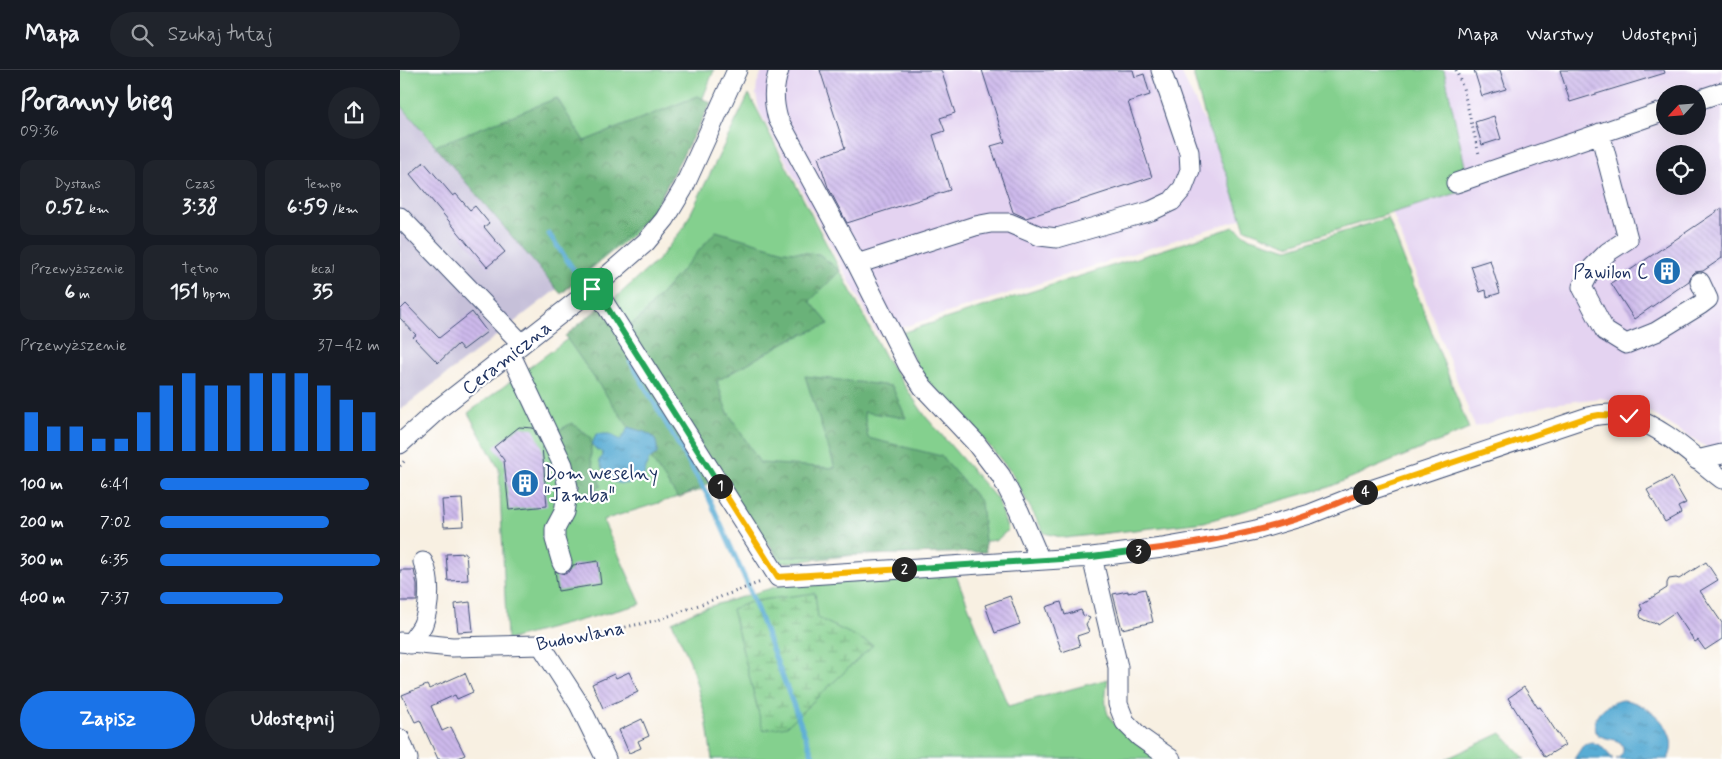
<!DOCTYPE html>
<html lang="pl">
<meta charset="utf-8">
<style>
body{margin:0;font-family:Mynerve,sans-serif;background:#20242c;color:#f1f3f6;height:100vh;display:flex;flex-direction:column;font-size:19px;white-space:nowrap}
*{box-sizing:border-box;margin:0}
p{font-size:16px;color:#9ea1a6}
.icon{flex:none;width:28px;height:28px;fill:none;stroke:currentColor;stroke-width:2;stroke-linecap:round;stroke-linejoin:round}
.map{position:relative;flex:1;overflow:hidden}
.details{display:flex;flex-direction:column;background:#171b24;width:400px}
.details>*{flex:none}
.needle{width:32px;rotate:244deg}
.controls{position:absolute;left:1256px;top:15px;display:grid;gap:10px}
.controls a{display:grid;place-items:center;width:50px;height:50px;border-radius:50%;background:#171b24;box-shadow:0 5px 20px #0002;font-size:25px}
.pin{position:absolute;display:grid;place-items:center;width:42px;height:42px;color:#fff;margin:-21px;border-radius:10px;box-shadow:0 2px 8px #0006}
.km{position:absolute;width:25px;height:25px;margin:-12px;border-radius:50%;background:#222;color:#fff;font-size:14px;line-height:25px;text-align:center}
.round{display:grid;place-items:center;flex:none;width:52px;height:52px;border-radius:26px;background:#20242c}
.head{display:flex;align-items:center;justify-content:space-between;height:85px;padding:0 20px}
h1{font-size:28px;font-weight:700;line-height:38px}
.stats{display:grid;grid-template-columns:repeat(3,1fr);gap:8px;height:85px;padding:5px 20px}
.stats div{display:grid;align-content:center;border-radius:12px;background:#20242c;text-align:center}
.stats b{font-size:21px;font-weight:700}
.stats small{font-size:14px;font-weight:400}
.stats p{font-size:14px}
.chart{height:140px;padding:10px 20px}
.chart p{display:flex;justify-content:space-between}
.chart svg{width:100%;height:90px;margin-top:5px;stroke:#1a73e8;stroke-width:6}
.button{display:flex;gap:10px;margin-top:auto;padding:10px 20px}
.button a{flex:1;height:58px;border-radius:30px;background:#1a73e8;color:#fff;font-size:20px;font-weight:700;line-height:58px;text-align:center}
.button a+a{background:#20242c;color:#f1f3f6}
ul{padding:0 20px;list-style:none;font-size:16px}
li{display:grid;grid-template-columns:80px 60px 1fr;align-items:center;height:38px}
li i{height:12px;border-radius:6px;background:#1a73e8}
header{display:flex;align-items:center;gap:30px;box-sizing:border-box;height:70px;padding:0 25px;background:#171b24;border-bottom:1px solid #363941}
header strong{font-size:24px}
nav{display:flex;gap:28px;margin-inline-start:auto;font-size:18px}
.search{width:350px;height:45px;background:#20242c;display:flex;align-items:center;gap:12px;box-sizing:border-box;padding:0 18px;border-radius:28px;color:#9ea1a6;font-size:19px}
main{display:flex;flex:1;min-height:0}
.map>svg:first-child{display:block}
</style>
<header>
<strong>Mapa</strong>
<div class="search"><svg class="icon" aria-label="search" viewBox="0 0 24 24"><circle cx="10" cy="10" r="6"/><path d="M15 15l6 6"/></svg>Szukaj tutaj</div>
<nav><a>Mapa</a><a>Warstwy</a><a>Udostępnij</a></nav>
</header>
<main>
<section class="details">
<div class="head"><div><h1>Poranny bieg</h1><p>09:36</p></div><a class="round"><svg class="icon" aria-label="share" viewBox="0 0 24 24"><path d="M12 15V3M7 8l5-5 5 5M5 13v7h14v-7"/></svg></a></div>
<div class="stats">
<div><p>Dystans</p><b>0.52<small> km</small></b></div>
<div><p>Czas</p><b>3:38</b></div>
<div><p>Tempo</p><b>6:59<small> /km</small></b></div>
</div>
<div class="stats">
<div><p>Przewyższenie</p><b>6<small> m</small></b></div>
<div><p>Tętno</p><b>151<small> bpm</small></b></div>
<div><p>kcal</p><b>35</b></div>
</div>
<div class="chart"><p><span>Przewyższenie</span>37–42 m</p>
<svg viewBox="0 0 160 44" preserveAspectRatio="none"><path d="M5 44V25M15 44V32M25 44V32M35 44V38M45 44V38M55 44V25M65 44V12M75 44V6M85 44V12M95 44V12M105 44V6M115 44V6M125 44V6M135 44V12M145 44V19M155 44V25"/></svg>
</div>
<ul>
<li><b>100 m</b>6:41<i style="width:95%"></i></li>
<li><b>200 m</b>7:02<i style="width:77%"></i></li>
<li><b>300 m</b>6:35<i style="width:100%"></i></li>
<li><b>400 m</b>7:37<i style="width:56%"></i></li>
</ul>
<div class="button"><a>Zapisz</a><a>Udostępnij</a></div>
</section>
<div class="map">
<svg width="1322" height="689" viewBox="0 0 1322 689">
<defs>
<pattern id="forest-crowns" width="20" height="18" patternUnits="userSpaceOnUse" patternTransform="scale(1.25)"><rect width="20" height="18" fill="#6bb279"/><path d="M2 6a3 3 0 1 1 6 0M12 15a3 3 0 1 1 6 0" fill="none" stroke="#579166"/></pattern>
<pattern id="wetland-marsh" width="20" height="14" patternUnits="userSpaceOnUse" patternTransform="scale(1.25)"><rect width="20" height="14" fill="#84d08e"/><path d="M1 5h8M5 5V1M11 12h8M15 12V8" fill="none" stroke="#6ba977"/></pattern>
<pattern id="water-ripples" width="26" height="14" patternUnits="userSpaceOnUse" patternTransform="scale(1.25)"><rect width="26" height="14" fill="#58acd4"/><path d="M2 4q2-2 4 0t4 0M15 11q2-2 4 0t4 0" fill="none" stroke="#488caf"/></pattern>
<pattern id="building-back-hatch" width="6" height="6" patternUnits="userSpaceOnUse" patternTransform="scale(1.25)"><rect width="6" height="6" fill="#cdb9eb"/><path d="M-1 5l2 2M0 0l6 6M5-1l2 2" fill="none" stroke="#af9fcc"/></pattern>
</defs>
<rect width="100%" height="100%" fill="#fff"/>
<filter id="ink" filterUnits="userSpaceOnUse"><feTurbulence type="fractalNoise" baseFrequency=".02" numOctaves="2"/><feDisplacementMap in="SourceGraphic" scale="10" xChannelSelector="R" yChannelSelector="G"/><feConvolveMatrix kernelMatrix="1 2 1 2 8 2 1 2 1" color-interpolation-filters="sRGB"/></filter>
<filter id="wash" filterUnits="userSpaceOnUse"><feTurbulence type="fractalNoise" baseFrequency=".0096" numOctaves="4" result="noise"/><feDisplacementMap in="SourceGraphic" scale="20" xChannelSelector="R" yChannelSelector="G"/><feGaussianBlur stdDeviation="1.12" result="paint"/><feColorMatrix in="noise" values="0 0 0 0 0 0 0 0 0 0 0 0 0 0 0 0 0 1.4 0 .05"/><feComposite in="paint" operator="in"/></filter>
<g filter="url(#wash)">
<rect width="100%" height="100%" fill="#f8f0e2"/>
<path fill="#e4d3f1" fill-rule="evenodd" d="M363,0H780L850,146L478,265L359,40L356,24L357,13Z
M1044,0H1322V374L1308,378L1238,335L1200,328L1151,334L1075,357L992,142L1070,118ZM1265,24H1298V56H1265ZM1265,84H1298V116H1265Z"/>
<path fill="#c6c0d9" d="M0,34L157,219L0,340Z"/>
<path fill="#84d08e" stroke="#508076" d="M0,0H314L271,108L255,139L233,164L161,224L0,34Z
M794,0H1044L1070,119L888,175L845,159L828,108L808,58L794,7Z
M349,24L485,287L526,347L597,429L608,460L597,470L381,493L214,229L258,190L284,157Z
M988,148L1069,359L929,417L804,452L665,468L644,463L611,402L567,349L522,306L501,263L834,157L850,168L888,179Z
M197,247L304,419L203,450L241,534L107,570L99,399L68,343Z
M556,505L608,636L708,609C706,621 703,637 710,648C719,663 745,678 759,689H312L306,648L290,591L272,552L298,540L382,515Z
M1101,663L1125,689H1046Z"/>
<path fill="url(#forest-crowns)" stroke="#43706c" d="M298,26L311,33L251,144L161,224L35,76L157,28L184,71Z
M316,161L384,181L419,184L440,201L410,231L429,254L389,270L317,311L326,339L360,393L435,398L405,306L492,316L506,348L464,342L468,368L541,386L581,432L586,482L381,487L350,455L226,258L240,248Z
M201,236L312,412L278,428L165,266Z
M172,353L191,368V390L201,416L179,427L154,363Z"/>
<path fill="url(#wetland-marsh)" stroke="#508076" d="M415,523L418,548L473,575L387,656L363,660L332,539L354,531Z"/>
<path fill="url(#water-ripples)" stroke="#3a6e99" d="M228,357C245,363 259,362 257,384C246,388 247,397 243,407C222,420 206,414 199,390L203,386L202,382L197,380L192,375L196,364H209L220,370L225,364Z
M1223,630C1248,632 1283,662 1268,689H1216C1223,686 1225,680 1221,673C1212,667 1202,670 1195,662C1191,644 1208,632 1223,630Z
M1192,672L1201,676L1213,689H1174L1184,674Z"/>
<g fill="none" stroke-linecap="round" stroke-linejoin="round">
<path stroke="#58acd4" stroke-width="5" d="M149,164L187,219
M230,291L308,426L347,513L414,689"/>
</g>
<g id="blocks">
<path fill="url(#building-back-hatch)" d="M420,0H541L555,43L540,48L545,61L533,65L550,120L447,153L428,117L418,87L445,78Z
M582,0H733L735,7L744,4L750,25L728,32L752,107L626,148L613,142L591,76L605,72Z
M1074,0H1100L1106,19L1082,26Z
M1160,0H1264L1265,3L1170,32Z
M1094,46L1101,69L1082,75L1075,52Z
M24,92L53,126L56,124L70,140L75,136L89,153L84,157L105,182L87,197L10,104Z
M1322,138V188L1303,201L1295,202L1291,206L1289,211L1234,249L1211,213Z
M1090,190L1100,223L1087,227L1086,220L1080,222L1071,196Z
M6,234L39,268L72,242L87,262L63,280L58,274L38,293L13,267L16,265L0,248V240Z
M119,357L133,358L142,376L147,436L109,440L104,390L94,377Z
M1271,407L1286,433L1278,437L1281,443L1265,452L1247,420Z
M62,429L64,456L44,457L42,430Z
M66,483L68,510L48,511L46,484Z
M198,491L201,514L158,521L155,501L165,504L170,501L173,495Z
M1306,492L1318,510L1300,521L1322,553V569L1305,580L1298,570L1295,572L1275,542L1257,554L1256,552L1253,553L1244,550L1241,548L1240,545L1242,539L1240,535L1267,518V513L1269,509L1276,508L1279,509Z
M0,500H14L17,515V531H0Z
M745,519L753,552L722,559L713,524L728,521V523Z
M610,526L620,554L595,563L585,535Z
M70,532L73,561L58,562L55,534Z
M661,532L665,545L681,540L683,545L690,548L686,554L689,562L677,566L680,576L662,582L646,537Z
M229,602L238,622L203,638L192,614L214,604L216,608Z
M65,603L73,622L57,629L55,625L31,636L42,661L51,657L65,685L56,689H38L20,650L15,652L2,625L27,615L29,619Z
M1124,617L1138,638L1140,637L1165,675L1145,687L1108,628Z
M242,649L249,666L238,671L241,678L229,683L219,660Z"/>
</g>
</g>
<g filter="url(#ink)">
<use href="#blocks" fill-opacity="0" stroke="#3c4c72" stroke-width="1"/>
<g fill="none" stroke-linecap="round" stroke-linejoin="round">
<g stroke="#3c4c72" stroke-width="21">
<path id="minor" d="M379,0C373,18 373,31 378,49L457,194L575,156L591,153H609L640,166L657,168L751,141L772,131L783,118L790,100L789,82L761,0
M1298,30L1322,22
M1200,63L1228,169L1208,182L1192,198L1182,217L1205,261L1226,274L1256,262L1300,235L1308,229L1300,212
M1056,113L1265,41
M0,147L122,274
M457,194L508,295L523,317L575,372L601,406L619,441L640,490
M192,219L202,229L378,507L692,487L762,478L814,469L856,460L910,444L968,421L1188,347C1201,344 1217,342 1230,347C1265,358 1293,387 1322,409
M110,283L163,395L168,417L164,442L155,459V469L162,493
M0,374L41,337L191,220L246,172L265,149L283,119L337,0
M1297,390L1322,384
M692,487L718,597V634L725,652L740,667L771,689
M0,572L52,577L141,575L179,634L206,689
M10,574C14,567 20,561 23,554C30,536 31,508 23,492
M0,669L8,689"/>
</g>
<path stroke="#3c4c72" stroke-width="3" stroke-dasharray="1 4" stroke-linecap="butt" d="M1056,0L1063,18L1079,84
M0,396L6,389
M157,572L258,550L361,512"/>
<use href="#minor" stroke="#fff" stroke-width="19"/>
</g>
</g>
<g fill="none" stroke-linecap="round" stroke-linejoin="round" filter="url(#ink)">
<g stroke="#fff" stroke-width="10">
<path id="split-1" d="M192,219L202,229L320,416"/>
</g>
<g stroke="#fff" stroke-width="10">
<path id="split-2" d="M320,416L378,507L504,499"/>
</g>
<g stroke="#fff" stroke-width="10">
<path id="split-3" d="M504,499L692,487L738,481"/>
</g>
<g stroke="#fff" stroke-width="10">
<path id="split-4" d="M738,481C796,474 856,464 911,444C929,437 947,429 965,422"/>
</g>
<g stroke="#fff" stroke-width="10">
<path id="split-5" d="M965,422L1188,347L1199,345L1229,346"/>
</g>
<use href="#split-1" stroke="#22a559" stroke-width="6"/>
<use href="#split-2" stroke="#f5b400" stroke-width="6"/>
<use href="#split-3" stroke="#22a559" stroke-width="6"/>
<use href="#split-4" stroke="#f0652b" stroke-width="6"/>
<use href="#split-5" stroke="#f5b400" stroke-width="6"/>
</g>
<defs>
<g id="building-disc" transform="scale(1.4375)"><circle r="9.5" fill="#1f6fb2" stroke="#fff"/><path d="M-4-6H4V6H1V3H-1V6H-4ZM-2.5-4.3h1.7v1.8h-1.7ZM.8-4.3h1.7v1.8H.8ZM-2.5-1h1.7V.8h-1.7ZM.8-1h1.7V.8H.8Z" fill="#fff"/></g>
</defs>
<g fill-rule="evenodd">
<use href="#building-disc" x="1267" y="201"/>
<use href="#building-disc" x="125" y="413"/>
</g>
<g text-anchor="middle" stroke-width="4.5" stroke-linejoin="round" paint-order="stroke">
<g font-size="19" fill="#1b2f5e" stroke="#fff" text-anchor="end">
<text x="1248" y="208">Pawilon C</text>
<text x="144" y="409" text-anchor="start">Dom weselny<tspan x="144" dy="22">"Jamba"</tspan></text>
</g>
<g font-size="19" fill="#1b2f5e" stroke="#fff">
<text transform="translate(106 287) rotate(-38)" y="7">Ceramiczna</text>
<text transform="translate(180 565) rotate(-11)" y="7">Budowlana</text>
</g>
</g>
</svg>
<div class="controls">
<a><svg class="needle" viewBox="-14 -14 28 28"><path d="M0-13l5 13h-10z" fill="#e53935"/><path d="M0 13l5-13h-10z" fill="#9ea1a6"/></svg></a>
<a><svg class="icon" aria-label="locate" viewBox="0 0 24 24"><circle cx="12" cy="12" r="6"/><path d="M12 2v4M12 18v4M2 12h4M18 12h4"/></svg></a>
</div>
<div class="pin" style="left:192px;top:219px;background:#1e9e55"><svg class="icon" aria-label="arrive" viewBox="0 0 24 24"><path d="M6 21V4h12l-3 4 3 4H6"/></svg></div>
<div class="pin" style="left:1229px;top:346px;background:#d93025"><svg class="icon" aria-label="check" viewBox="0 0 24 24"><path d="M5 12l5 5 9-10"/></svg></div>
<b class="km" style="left:320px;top:416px">1</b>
<b class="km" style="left:504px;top:499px">2</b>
<b class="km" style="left:738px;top:481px">3</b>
<b class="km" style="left:965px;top:422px">4</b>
</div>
</main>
